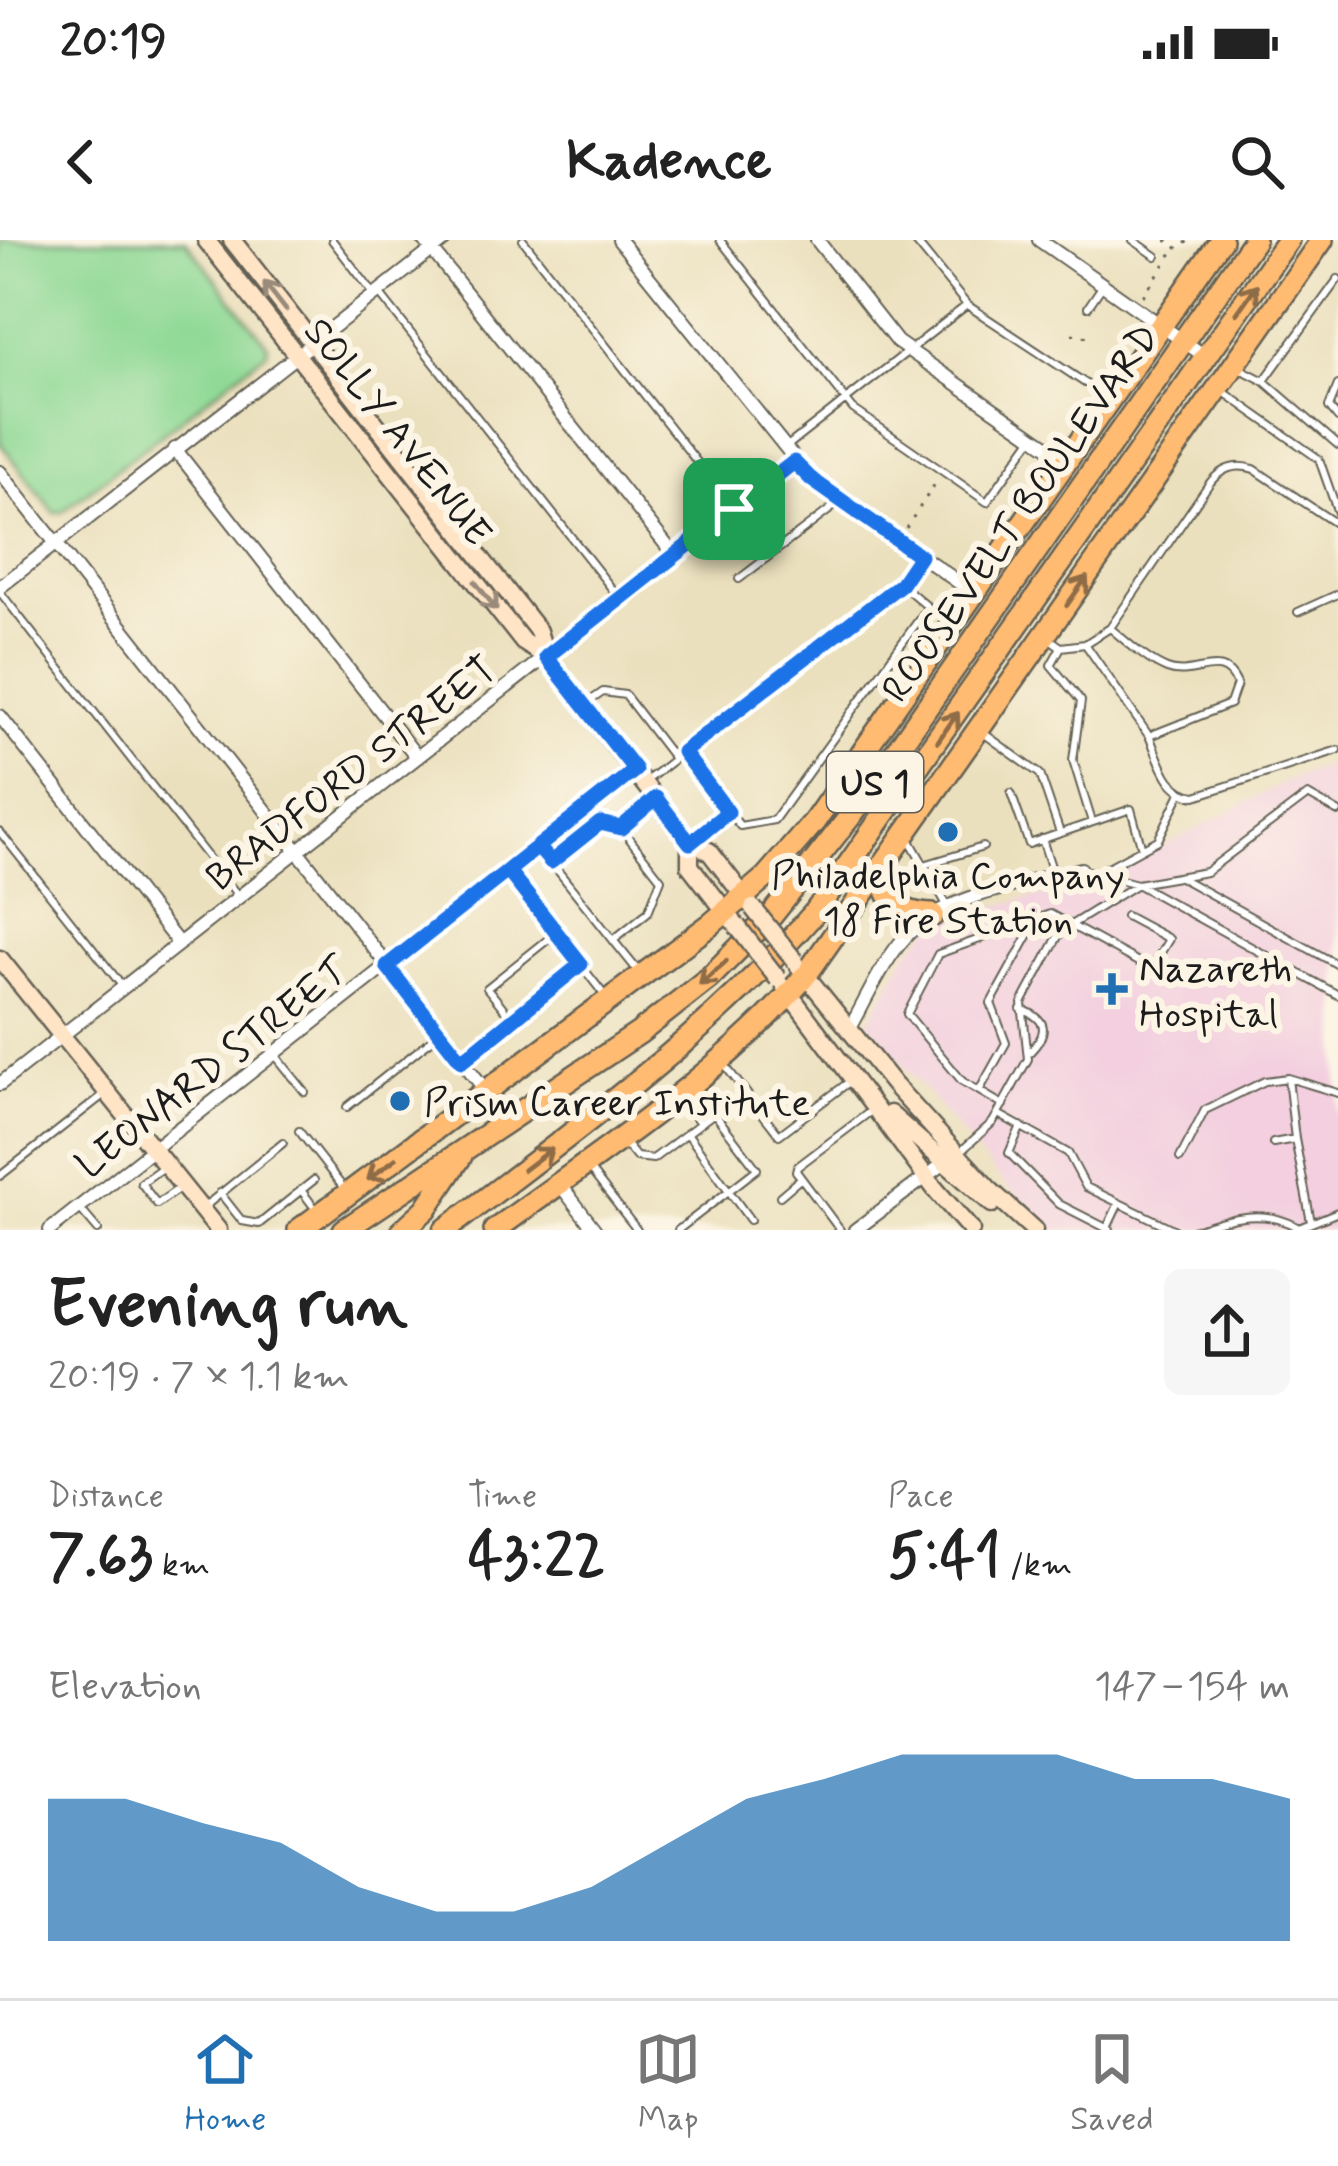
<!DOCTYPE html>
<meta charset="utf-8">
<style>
body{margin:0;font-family:Mynerve,sans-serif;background:#f6f6f6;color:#222;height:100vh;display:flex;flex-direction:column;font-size:45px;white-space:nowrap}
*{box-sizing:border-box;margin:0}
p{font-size:39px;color:#767676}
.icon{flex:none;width:66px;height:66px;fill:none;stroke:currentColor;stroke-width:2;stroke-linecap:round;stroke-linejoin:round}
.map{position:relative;height:990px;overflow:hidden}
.panel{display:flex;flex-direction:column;background:#fff;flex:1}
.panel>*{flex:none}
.pin{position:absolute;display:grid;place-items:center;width:102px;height:102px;color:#fff;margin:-51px;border-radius:24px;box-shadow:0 6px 18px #0006}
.round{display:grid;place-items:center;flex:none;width:126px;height:126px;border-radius:18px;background:#f6f6f6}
.head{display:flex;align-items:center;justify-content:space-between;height:204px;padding:0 48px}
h1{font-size:66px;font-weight:700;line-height:90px}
.metrics{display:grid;grid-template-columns:repeat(3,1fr);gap:18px;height:204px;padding:12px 48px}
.metrics div{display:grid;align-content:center}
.metrics b{font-size:60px;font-weight:700}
.metrics small{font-size:33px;font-weight:400}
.metrics p{font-size:33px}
.chart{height:336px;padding:24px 48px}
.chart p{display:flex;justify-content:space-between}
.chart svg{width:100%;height:216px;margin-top:12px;fill:#1f6fb2;opacity:.7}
.status{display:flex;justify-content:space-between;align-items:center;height:84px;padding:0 60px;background:#fff;direction:ltr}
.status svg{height:33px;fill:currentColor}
header{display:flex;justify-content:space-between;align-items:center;height:156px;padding:0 48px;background:#fff;font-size:54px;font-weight:700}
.dock{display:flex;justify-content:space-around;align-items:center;height:168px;border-top:3px solid #e0e0e0;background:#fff;font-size:33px;color:#767676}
.dock a{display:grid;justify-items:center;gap:6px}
.dock .current{color:#1f6fb2}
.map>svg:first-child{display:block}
</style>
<div class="status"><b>20:19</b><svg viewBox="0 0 49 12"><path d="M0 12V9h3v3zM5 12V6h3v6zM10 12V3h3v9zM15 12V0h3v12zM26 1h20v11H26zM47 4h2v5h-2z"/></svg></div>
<header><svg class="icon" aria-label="back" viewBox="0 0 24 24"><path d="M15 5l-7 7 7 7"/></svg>Kadence<svg class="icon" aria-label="search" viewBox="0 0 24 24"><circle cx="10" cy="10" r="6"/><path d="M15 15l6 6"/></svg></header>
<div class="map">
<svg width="1338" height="990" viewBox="0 0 1338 990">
<rect width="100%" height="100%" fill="#fcf5e5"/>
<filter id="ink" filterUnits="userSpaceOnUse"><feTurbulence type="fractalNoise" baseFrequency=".00833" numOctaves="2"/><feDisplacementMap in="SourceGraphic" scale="24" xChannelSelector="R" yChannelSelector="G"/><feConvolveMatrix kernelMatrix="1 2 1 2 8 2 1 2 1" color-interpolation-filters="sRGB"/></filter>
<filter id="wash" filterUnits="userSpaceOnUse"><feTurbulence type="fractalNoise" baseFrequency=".004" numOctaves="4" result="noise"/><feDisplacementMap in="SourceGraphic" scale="48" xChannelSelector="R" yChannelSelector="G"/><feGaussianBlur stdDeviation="2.7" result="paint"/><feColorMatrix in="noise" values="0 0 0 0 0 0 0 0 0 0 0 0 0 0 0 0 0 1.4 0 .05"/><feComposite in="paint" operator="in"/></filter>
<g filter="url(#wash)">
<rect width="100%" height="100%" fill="#ebe0bd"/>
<path fill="#f3cfdf" d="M1338,523V990H1057L1035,975L1001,940L868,783L906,715L930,688L948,678L1098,641L1297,536Z"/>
<path fill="#8fd995" stroke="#567a58" stroke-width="3" d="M0,0H185L268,105L267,112L62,272H54L0,203Z"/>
</g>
<g filter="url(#ink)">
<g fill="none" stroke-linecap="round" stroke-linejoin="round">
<g stroke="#646154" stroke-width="10">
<path id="lane" d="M332,0L373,53
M523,0L734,269
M720,0L853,169L987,262L1033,197
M1133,0L1156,16
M379,53L620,359
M967,65L1085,143
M1088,67L1103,45
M1237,127L1264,141L1338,205
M1264,141L1338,39
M1338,145L1329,167L1338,178
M1221,150L1319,219L1338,273
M786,207L967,65L914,0
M739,339L841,261
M0,352L239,657
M1298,372L1338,354
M1110,388L1209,244C1221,228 1235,223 1254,229L1338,285
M1050,399L1061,407L1085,404L1110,388C1127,402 1147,421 1167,429C1194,440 1222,409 1237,444L1230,464L1149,496C1160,519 1166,553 1196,556L1338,510
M1086,405L1149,496
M1061,407L1051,425L1081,461L1073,520L1092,582
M587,463L603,452L625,455L674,519
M982,492L1040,534L1060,593
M683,512L740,586L774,580L928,367L901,344
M646,541L901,344L920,316
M1011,553L1029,604L1131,569L1142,609
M0,592L123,747
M908,597L948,667
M1042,599L1053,633
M694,600L728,572
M539,607L613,700
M551,622L600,583L621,588
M924,625L983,607
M1081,629L1137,644L1338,755
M508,631L605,756
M1101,631L1158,600L1181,553
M1181,638L1338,725
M556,693L487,748L513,780L581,724
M638,731L613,700L648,672L661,639L621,588L653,560
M1021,769C1048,779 1049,792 1030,812
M276,816L305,852
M464,819L513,780
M723,823L779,895L849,842
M979,851L1006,803L991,763L1038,678
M680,858L700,883
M1003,865L962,841L907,774L938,714L1050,674L1151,729L1169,699L1126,676
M347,867L440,793
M998,874L1068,913L1086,947L1175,990
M1021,886L1009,913L1059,964L1110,990
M299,891L346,951
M687,893L750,980
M1295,899L1311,982
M623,901L636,917L653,919L714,873L757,929L678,990
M1273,903L1295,899L1288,838
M959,913L993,882L1028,819L1022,763L1061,691L1137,644L1206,632L1308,555L1338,572
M1180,918L1205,870L1265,841L1288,838L1338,853
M163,927L141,943L157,964L181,947
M591,931L637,990
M0,936L106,853
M301,950L317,971
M220,953L242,981L259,984L314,940
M780,956L800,939
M204,967L283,903
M81,970L98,990
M1107,988L1118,965
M1299,988L1338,972
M840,990L796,931L797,927L871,871
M1195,990C1229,977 1267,968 1299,988"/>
</g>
<g stroke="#646154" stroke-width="16">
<path id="street" d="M424,0L675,316
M619,0L811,239L974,353
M817,0L897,102L1067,220
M1039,0L1206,117
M175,209L417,517
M0,232L486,851
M0,347L445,0
M0,476L179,704
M849,790C867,759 883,720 908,694C946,655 1029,642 1081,629
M0,844L794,222
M559,943L595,990
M50,990L635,530
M855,990L950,919"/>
</g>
<g stroke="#646154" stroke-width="21">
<path id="secondary" d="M206,0L523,402L545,416
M232,0L538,391L546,417L690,603L709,611L749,663
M690,603V626L733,681
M0,719L218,990
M799,727L894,845L989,949L1034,990
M785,748L936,950L971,990
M890,874L992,964"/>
</g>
<g stroke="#646154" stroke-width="26">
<path id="highway" d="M886,625C880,661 901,674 933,675
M299,990L710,685L766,637L814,582L1221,0
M344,990L639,793L709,738L772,675L852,574L1254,0
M403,990L426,969L461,916
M445,990C580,887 704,799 816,671L1288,0
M495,990C602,911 719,837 806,735L1322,0"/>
</g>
<path stroke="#646154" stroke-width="3" stroke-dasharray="3 9" stroke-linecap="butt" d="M1166,0L1179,9L1189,0
M1143,56L1176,7
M1072,94L1088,97
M906,288L937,241"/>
<use href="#lane" stroke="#fff" stroke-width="6"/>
<use href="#street" stroke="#fff" stroke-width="12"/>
<use href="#secondary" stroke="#ffe4c6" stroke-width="16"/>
<use href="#highway" stroke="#ffbb71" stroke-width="21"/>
<g stroke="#646154" stroke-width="21" stroke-linecap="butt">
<path id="secondary-bridge" d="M753,668L795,721
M737,686L778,739"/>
</g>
<use href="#secondary-bridge" stroke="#ffe4c6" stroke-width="16"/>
</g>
<defs><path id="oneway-shaft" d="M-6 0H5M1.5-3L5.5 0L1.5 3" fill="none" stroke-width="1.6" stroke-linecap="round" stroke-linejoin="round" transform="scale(3)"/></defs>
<g stroke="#998a7a">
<use href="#oneway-shaft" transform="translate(275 56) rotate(-128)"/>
<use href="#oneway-shaft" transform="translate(486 356) rotate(52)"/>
</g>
<g stroke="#8e6c46">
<use href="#oneway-shaft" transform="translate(1247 59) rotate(-55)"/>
<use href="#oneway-shaft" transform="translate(1077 351) rotate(-55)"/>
<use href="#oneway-shaft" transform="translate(948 487) rotate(-55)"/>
<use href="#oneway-shaft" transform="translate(713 733) rotate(138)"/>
<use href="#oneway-shaft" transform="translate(538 919) rotate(-37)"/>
<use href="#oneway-shaft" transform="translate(382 929) rotate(143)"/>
</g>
</g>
<g fill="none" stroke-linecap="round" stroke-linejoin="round" filter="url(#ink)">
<g stroke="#fff" stroke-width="24">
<path id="route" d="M734,269L546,417L635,530L387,726L462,821L581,724L508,631L538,607L551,622L600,583L621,588L656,558L690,603L728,572L683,512L901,344L920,316L811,239L794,222L734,269"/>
</g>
<use href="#route" stroke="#1a73e8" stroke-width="15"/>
</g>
<g fill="#1f6fb2" stroke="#fcf5e5" stroke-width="4.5">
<circle cx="948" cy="592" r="12"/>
<path d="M1106 731h12v12h12v12h-12v12h-12v-12h-12v-12h12z"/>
<circle cx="400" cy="861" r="12"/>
</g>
<g text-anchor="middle" stroke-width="12" stroke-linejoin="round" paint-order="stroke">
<rect fill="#fcf5e5" stroke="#5f5d58" stroke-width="3" x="827" y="512" width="96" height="60" rx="9"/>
<g font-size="36" font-weight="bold" fill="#1c1c1c">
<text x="875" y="555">US 1</text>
</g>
<g font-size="39" fill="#1c1c1c" stroke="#fcf5e5">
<text transform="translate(399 191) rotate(52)" y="14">SOLLY AVENUE</text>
<text transform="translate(1019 272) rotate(-55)" y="14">ROOSEVELT BOULEVARD</text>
<text transform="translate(350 532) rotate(-38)" y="14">BRADFORD STREET</text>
<text transform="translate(211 826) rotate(-38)" y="14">LEONARD STREET</text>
</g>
<g font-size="39" fill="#1c1c1c" stroke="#fcf5e5" text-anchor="start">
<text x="948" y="648" text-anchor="middle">Philadelphia Company<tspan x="948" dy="45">18 Fire Station</tspan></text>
<text x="1139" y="741">Nazareth<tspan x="1139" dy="45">Hospital</tspan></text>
<text x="424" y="875">Prism Career Institute</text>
</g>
</g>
</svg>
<div class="pin" style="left:734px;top:269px;background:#1e9e55"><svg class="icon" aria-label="arrive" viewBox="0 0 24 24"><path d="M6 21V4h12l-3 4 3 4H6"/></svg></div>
</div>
<section class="panel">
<div class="head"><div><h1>Evening run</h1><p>20:19 · 7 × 1.1 km</p></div><a class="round"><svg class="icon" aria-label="share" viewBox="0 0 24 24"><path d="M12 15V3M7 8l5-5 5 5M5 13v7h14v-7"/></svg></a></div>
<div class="metrics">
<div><p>Distance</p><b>7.63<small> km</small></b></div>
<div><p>Time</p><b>43:22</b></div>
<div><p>Pace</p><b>5:41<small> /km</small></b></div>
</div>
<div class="chart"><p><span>Elevation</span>147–154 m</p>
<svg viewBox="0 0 160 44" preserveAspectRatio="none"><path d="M0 44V15L10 15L20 20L30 24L40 33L50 38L60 38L70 33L80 24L90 15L100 11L110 6L120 6L130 6L140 11L150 11L160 15V44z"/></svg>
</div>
</section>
<nav class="dock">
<a class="current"><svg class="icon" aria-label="home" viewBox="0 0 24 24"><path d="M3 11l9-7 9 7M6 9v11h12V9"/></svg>Home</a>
<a><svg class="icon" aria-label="map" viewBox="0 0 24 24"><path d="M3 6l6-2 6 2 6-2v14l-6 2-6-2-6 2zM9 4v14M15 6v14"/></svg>Map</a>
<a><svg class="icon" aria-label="saved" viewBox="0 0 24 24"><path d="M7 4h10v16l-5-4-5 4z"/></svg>Saved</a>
</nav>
